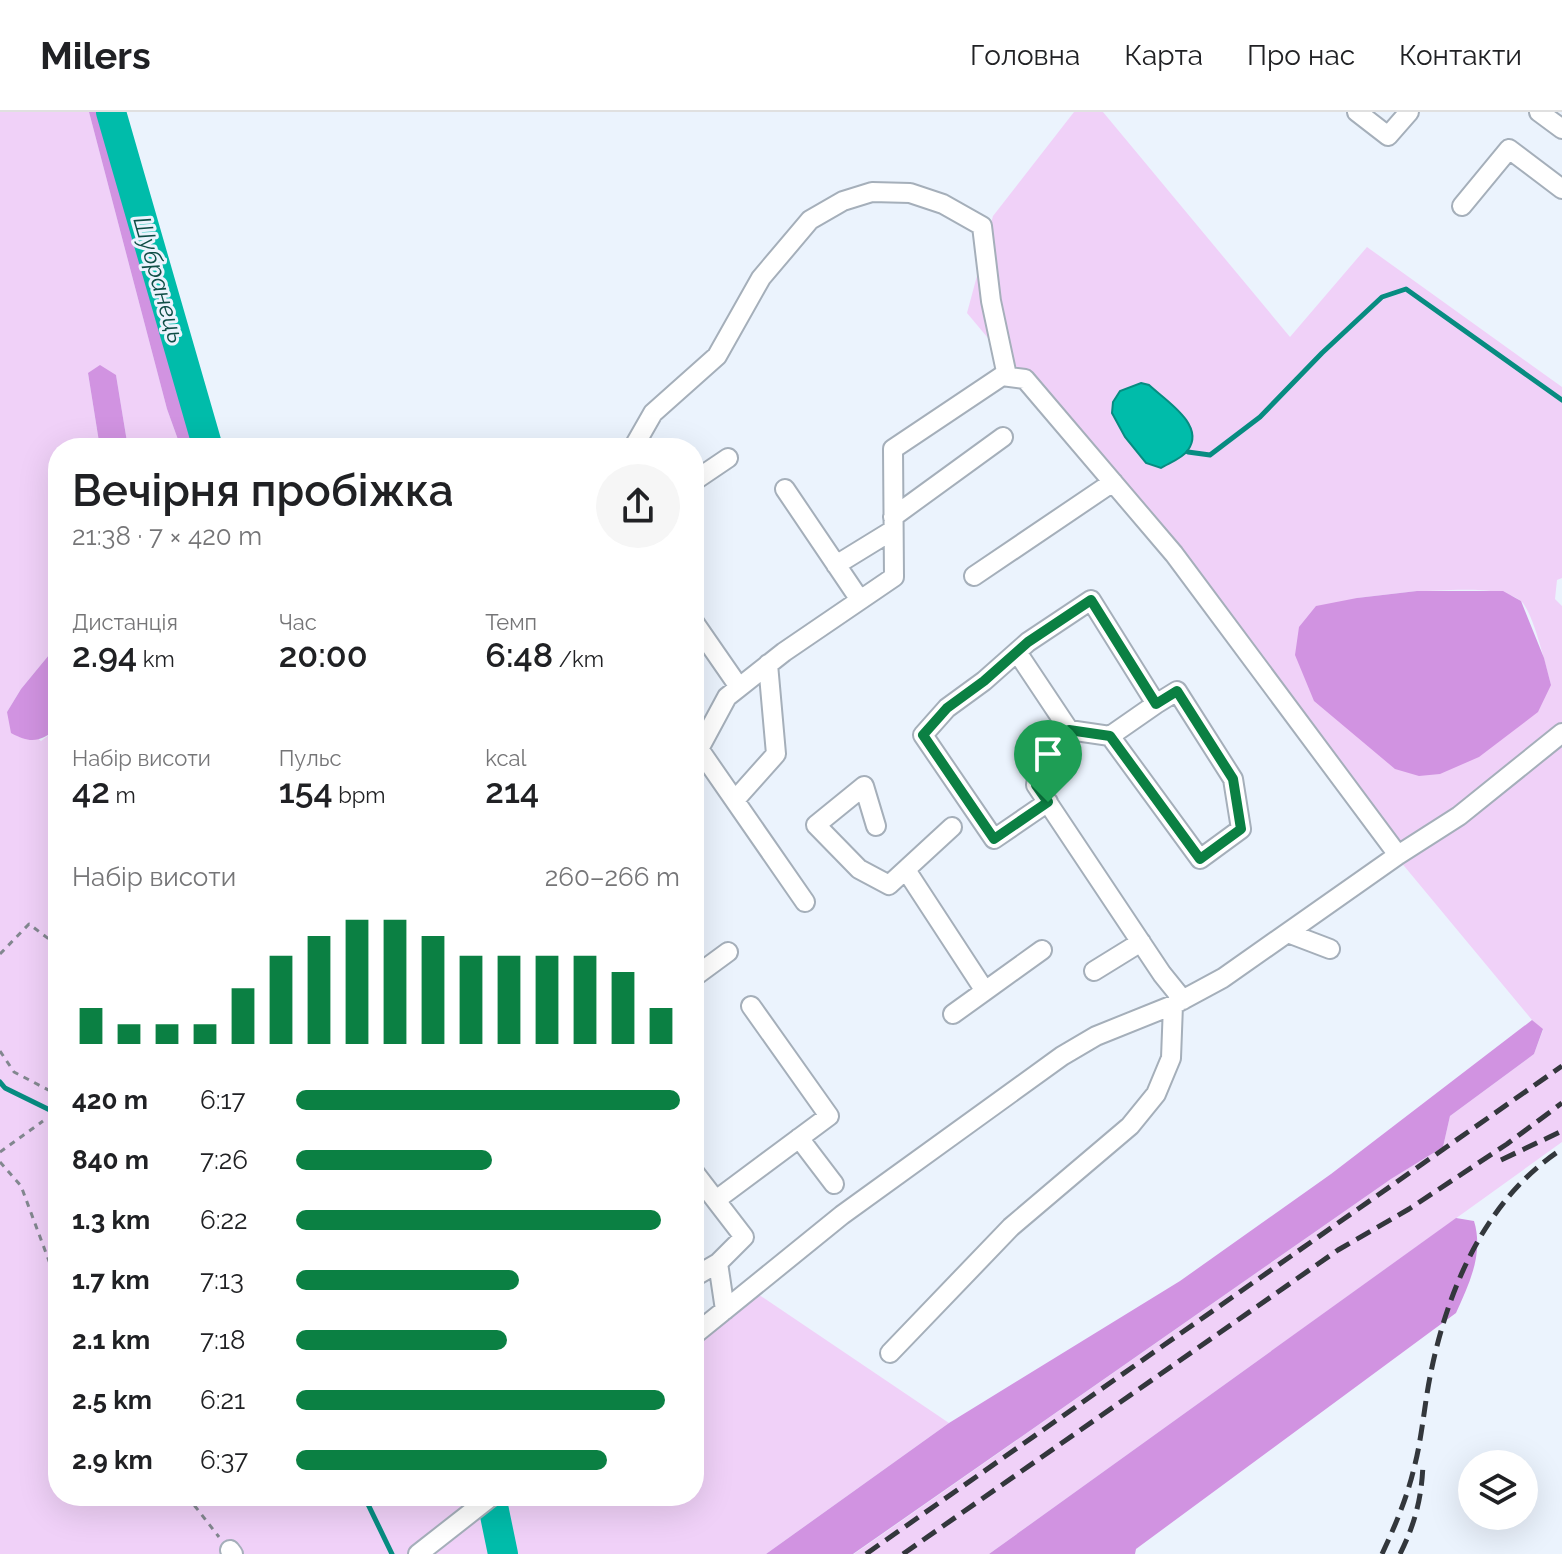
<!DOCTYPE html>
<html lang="uk">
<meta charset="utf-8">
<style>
body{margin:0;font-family:Raleway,sans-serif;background:#f6f6f6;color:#202124;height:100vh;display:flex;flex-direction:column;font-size:30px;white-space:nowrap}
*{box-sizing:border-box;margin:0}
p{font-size:26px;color:#757577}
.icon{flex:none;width:44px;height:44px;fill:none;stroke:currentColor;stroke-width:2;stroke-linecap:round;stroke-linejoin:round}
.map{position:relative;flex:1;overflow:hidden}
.side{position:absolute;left:48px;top:326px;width:656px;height:1068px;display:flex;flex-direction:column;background:#fff;border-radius:32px;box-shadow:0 8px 32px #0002}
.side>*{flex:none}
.tools{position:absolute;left:1458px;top:1338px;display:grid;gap:16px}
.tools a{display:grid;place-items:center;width:80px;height:80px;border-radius:50%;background:#fff;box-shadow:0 8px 32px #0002;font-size:40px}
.pin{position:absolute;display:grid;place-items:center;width:68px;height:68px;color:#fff;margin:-82px -34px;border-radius:50% 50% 50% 0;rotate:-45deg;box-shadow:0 0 8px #0007}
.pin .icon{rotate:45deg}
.round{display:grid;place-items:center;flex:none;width:84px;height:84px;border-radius:42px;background:#f6f6f6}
.overview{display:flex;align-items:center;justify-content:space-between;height:136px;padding:0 24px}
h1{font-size:44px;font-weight:600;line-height:60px}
.figures{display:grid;grid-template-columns:repeat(3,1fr);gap:12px;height:136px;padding:8px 24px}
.figures div{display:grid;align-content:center}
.figures b{font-size:34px;font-weight:600}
.figures small{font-size:22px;font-weight:400}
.figures p{font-size:22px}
.chart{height:224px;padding:16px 24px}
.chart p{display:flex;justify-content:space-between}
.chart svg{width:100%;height:144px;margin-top:8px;stroke:#0b8043;stroke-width:6}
ul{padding:0 24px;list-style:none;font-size:26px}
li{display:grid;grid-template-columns:128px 96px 1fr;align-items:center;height:60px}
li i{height:20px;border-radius:10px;background:#0b8043}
header{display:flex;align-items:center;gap:48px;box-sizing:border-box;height:112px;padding:0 40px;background:#fff;border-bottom:2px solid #e0e0e0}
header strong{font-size:38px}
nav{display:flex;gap:44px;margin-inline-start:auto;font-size:28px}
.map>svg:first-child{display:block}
</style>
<header>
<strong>Milers</strong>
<nav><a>Головна</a><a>Карта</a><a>Про нас</a><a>Контакти</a></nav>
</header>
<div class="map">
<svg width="1562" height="1442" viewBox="0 0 1562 1442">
<rect width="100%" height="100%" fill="#ebf3fd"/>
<path fill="#f0d1f8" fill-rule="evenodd" d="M0,0H89L167,297L181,336H128L116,263L88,261L100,336H58V532L21,577L7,600L41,629L58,616V1384H694V1217L746,1174L949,1311L766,1442H0Z
M1074,0H1103L1290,225L1367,135L1562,275V466L1557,468L1555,487L1562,494V1030L989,1442H854L1391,1067L1443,1035L1450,1004L1534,942L1543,918L1532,908L1395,743L1170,444L967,201L993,104ZM1141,271L1179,346L1161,356C1136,348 1124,323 1112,301L1121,279ZM1417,479C1443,479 1504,472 1522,490C1534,503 1546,555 1551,573L1357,486Z"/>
<path fill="#d193e1" d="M89,0H116L207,336H181L167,297Z
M100,253L116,263L128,336H100L88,261Z
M1417,479H1503L1521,489L1544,546L1551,573L1538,600L1479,645L1440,662L1419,664L1395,657L1314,589L1295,543L1299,515L1316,494L1357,486Z
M58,532V616C40,630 31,632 11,621L7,600L21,577Z
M1532,908L1543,917L1534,942L1450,1004L1443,1035L1391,1067L853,1442H766L949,1311L1180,1169L1331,1062Z
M1456,1106L1474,1109C1484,1142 1469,1172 1456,1201L1136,1437L1135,1442H989Z"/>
<path fill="#00bcaa" stroke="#078c81" stroke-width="2" d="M1141,271L1149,273C1165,288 1206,313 1188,338C1183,346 1169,351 1161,356L1146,351L1125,325L1112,301L1113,290L1120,279Z"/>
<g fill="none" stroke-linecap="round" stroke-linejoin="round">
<path stroke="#078c81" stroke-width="5" d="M1188,340L1210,343L1260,305L1322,241L1382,185L1406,177L1562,288
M0,970L5,976L58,1002
M364,1384L392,1442"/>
<path stroke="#00bcaa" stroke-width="30" d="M111,0L208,336
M491,1384L503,1442"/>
<g stroke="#a5afba" stroke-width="22">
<path id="minor" d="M1357,0L1388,24L1409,0
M1539,0L1562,17
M1462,94L1509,37L1562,77
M633,336L653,301L717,244L761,166L810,108L843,89L872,80L910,81L943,92L982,114L991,189L1007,264
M694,369L728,346
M785,377L860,488
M893,405L1003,325
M836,453L893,418
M974,464L1113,370
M694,510L739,575
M1017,540L1069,618
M1110,624L1156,592
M735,688L776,642L768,552
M1048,690L994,727L923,623L947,596L984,569L1028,530L1091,488L1156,592L1177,579L1233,667L1241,717L1200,747L1110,624L1069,618L1041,637L1036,673L1162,862L1183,888
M876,714L864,674L816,713L859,757L889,773L952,715
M906,758L985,879L1042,838
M805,790L699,637L727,585L784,540L894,465L893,337L1002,264L1025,267L1174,442L1398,743
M1288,821L1330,837
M1094,859L1141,830
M694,865L728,840
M953,902L985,879
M799,1026L834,1072
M694,1060L744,1125L718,1151L694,1165
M716,1088L829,1004L751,894
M718,1151L725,1198
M694,1223L842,1103L1062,944L1096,924L1173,893L1223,866L1398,743L1459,704L1562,621
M890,1241L1011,1115L1130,1014L1156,982L1171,946L1173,893
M230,1438L233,1442
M418,1442L492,1384"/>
</g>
<path stroke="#82878f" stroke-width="3" stroke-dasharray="6 6" stroke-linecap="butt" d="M0,842L29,812L58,834
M0,939L14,960L58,983
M0,1040L43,1009
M0,1050L21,1074L58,1173
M187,1384L219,1425"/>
<use href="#minor" stroke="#fff" stroke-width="18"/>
<path stroke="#33373c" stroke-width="5" stroke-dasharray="16 8" stroke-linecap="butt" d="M1501,1048L1562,1019
M866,1442L1562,954
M903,1442L1338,1138L1409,1097L1507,1032L1562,991
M1382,1442C1395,1414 1407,1386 1414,1356C1422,1326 1424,1295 1430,1265C1447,1178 1485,1087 1562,1037
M1400,1442C1415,1412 1422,1385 1423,1351"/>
</g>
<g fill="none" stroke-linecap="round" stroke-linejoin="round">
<g stroke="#fff" stroke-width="16">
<path id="route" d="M1091,488L1156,592L1177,579L1233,667L1241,717L1200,747L1110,624L1069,618L1041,637L1036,673L1048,690L994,727L923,623L947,596L984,569L1028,530Z"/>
</g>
<use href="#route" stroke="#0b8043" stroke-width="10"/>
</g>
<g text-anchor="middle" stroke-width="6" stroke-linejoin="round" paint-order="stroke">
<g font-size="24" font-style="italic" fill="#0e4e46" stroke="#ebf3fd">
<text transform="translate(159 168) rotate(74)" y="8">Шубранець</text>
</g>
</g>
</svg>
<div class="tools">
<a><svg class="icon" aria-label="layers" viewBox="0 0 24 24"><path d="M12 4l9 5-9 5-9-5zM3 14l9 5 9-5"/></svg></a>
</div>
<div class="pin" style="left:1048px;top:690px;background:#1e9e55"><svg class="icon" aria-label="arrive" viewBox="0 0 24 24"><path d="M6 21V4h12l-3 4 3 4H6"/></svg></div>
<section class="side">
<div class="overview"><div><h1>Вечірня пробіжка</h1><p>21:38 · 7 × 420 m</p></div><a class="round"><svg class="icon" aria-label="share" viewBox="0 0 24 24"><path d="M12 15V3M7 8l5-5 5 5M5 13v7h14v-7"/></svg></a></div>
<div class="figures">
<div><p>Дистанція</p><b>2.94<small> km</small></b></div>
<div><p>Час</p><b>20:00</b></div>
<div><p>Темп</p><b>6:48<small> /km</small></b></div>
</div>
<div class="figures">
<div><p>Набір висоти</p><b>42<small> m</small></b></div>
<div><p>Пульс</p><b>154<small> bpm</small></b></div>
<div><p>kcal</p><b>214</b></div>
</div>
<div class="chart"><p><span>Набір висоти</span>260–266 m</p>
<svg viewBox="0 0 160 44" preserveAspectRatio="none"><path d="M5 44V33M15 44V38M25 44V38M35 44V38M45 44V27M55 44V17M65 44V11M75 44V6M85 44V6M95 44V11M105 44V17M115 44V17M125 44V17M135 44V17M145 44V22M155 44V33"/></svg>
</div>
<ul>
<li><b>420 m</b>6:17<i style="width:100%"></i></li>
<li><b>840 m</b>7:26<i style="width:51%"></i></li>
<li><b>1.3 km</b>6:22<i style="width:95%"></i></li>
<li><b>1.7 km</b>7:13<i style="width:58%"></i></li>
<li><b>2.1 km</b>7:18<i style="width:55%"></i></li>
<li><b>2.5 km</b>6:21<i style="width:96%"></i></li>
<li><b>2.9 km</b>6:37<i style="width:81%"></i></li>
</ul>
</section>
</div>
